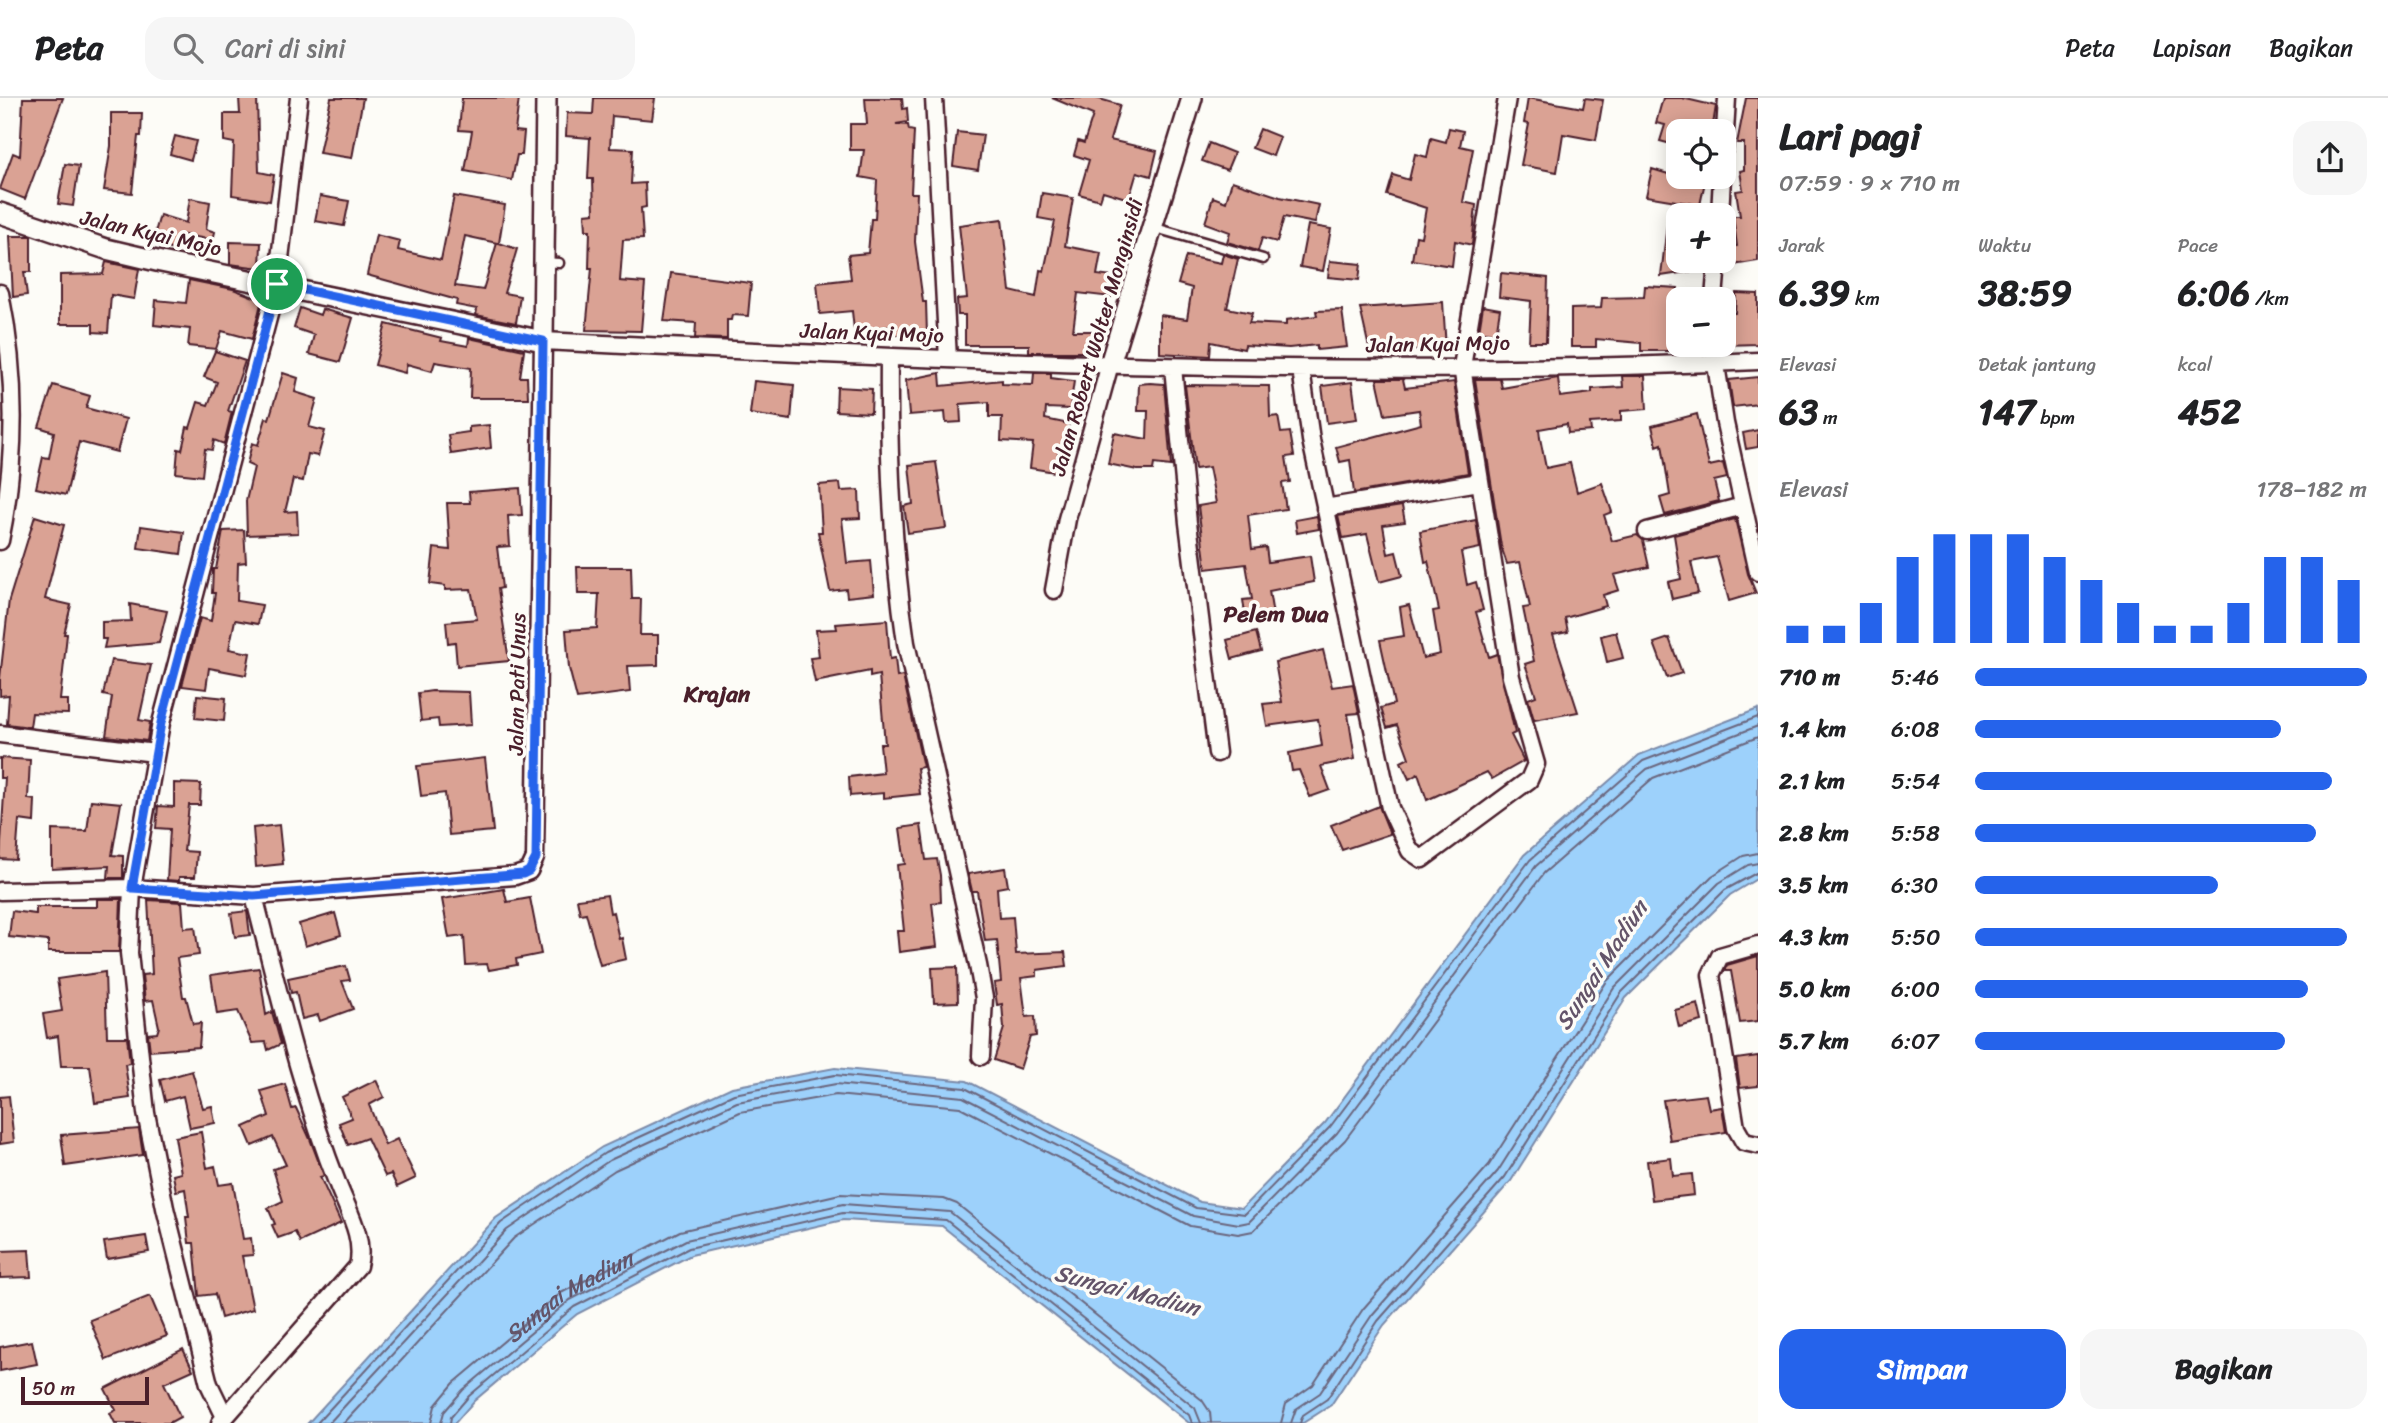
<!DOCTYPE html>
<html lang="id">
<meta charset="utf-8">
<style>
body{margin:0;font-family:Sriracha,sans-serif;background:#f6f6f6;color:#202124;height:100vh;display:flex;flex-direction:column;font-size:26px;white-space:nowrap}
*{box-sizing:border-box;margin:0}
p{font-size:23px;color:#757577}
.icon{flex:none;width:38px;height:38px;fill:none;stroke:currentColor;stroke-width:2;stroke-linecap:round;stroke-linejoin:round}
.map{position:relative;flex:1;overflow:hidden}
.sheet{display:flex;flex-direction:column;background:#fff;width:630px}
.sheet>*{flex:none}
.buttons{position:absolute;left:1666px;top:21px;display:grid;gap:14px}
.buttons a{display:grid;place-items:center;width:70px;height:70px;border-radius:14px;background:#fff;box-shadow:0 4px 18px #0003;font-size:35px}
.scale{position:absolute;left:21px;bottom:18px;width:128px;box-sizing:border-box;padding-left:7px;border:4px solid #4a1f2b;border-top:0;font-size:19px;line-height:24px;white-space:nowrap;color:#4a1f2b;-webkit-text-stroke:5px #fdfcf7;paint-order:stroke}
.pin{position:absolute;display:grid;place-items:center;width:60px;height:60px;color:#fff;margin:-30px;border:4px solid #fff;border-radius:50%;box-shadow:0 2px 7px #0007}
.round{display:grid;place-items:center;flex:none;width:74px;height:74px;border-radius:21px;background:#f6f6f6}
.headline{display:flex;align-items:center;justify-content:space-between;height:119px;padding:0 21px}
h1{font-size:38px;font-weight:700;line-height:52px}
.metrics{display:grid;grid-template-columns:repeat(3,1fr);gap:10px;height:119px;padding:7px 21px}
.metrics div{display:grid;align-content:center}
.metrics b{font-size:35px;font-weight:700}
.metrics small{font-size:19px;font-weight:400}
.metrics p{font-size:19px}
.chart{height:196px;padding:14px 21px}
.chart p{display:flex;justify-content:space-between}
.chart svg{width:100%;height:126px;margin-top:7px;stroke:#2563eb;stroke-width:6}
.primary-button{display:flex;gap:14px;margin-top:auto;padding:14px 21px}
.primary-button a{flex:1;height:80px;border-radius:21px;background:#2563eb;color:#fff;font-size:28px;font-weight:700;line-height:80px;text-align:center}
.primary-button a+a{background:#f6f6f6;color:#202124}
ul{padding:0 21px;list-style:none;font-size:23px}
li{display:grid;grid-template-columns:112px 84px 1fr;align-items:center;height:52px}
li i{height:18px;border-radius:9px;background:#2563eb}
header{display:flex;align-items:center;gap:42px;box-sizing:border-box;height:98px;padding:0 35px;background:#fff;border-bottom:2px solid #e0e0e0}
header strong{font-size:33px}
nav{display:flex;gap:38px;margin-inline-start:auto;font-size:24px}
.search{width:490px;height:63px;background:#f6f6f6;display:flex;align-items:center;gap:18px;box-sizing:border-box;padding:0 24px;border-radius:21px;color:#757577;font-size:26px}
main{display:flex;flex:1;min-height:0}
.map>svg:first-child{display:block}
</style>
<header>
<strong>Peta</strong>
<div class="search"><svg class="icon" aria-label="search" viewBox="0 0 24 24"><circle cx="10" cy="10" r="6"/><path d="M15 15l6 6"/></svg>Cari di sini</div>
<nav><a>Peta</a><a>Lapisan</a><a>Bagikan</a></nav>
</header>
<main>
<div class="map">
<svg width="1758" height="1325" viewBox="0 0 1758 1325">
<rect width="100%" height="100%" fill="#fdfcf7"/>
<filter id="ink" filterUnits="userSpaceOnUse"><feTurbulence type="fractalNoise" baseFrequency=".0143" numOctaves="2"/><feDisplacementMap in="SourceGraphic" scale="14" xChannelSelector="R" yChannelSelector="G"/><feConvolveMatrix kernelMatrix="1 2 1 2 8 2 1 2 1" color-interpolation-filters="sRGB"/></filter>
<g filter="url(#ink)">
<path fill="#9dd1fb" stroke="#7c8aa8" stroke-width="2" d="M1758,611V780L1730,797L1626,900L1511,1083L1384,1227L1331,1307L1303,1325H1189L942,1128L843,1122L691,1157L577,1216L474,1303L455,1325H308L496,1120L602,1049L732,989L835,970L967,983L1200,1104L1242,1110L1325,1025L1524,757L1639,657Z"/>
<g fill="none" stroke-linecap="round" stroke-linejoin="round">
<g stroke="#6b667e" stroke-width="2">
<path d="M317,1325L501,1125L605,1055L734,996L835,977L965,990L1196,1110L1245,1116L1330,1029L1530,762L1643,663L1758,619"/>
<path d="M329,1325L507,1132L610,1062L737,1004L836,986L963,999L1193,1118L1239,1126L1249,1124L1337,1035L1536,768L1647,671L1758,628"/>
<path d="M344,1325L514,1140L615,1072L740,1014L836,997L960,1009L1190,1128L1238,1136L1253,1133L1345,1042L1544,775L1653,680L1758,639"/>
<path id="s1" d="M431,1325L435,1308L454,1285L561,1195L680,1133L840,1096L944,1101L957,1106L1202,1302L1210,1314L1211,1325"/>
<path d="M441,1325L444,1314L463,1292L570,1202L686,1142L843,1106L950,1114L1195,1310L1201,1325"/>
<path d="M450,1325L451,1319L469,1298L574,1209L689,1150L843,1115L946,1122L1189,1317L1192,1325"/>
<path d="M1281,1325L1286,1306L1313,1287L1363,1211L1489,1067L1607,883L1712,778L1743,758L1758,755"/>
<path d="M1291,1325L1296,1311L1320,1295L1372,1217L1498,1073L1614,890L1719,785L1748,767L1758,765"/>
<path d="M1300,1325L1303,1317L1327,1301L1378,1223L1505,1079L1621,895L1725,792L1758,774"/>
</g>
</g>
<path fill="#daa294" stroke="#4a1f2b" stroke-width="2" fill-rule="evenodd" d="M23,0H63L25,101L0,91L13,55L20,58Z
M239,0H257L259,74L274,77L270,103L232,97L234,45L224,43V16H240Z
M331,0H363L352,60L319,55Z
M462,0H519L515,33L524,34L522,57H517L512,82L465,73L472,33L459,32Z
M594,0H655L652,22L612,18L610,50L633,51L631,86L645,85L646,109L641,110L643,141L623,142L620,183L645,185L641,233L586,232L592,170H589L590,132H586L585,116L594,115L593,81H588L590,40L566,38L567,15L593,16Z
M865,0H902L903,11L907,10L908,24L896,26L908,27L909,32L914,33L911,95H917L915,144L923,204H926L927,237H894V228L854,232L852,213L820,216L817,185L851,181L848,157L868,155L871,121H875L877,82L860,79L864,52H850V26H867Z
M1052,0H1096L1120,7L1110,42L1157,53L1151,78L1137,74L1129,101L1103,93L1100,102L1079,96L1089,62L1074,57L1078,43L1084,45L1093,17Z
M1528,0L1583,10L1585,0L1603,2L1596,42L1563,36L1557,74L1521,67L1529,26L1524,25Z
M1663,0H1682L1716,8L1712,33H1678V48L1660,43L1665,27L1656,25Z
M1746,0H1758V163L1733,167L1730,149L1737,148L1733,118H1740L1736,93L1743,92L1740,73L1744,72V45H1737Z
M111,15H142L141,38H138L132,95L104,92L111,48Z
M1449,30L1463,33L1460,48L1473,51L1463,104L1476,107L1472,147L1455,143L1452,168L1412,162L1416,138L1421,139L1426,110L1387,97L1393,77L1409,82L1415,56L1427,59L1431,40L1446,44Z
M1260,31L1280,39L1273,58L1252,50Z
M957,34L983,37L978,72L953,68Z
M175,38L196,43L191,62L170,56Z
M1209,45L1234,55L1227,72L1202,63Z
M65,66L79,68L73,108L58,106Z
M1652,71L1678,79H1706L1700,107L1646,98Z
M1232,83L1280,99L1319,107L1315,125L1284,119L1277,144L1262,140L1258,153L1227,144L1230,134L1205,125L1213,99L1226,104Z
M1042,95L1073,100L1065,148L1101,155L1097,177L1113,179L1111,199L1078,195L1073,233H1096L1095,254H1029V247H965V217H958L957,201L967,200L959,127L1002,121L1010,193L1036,199L1040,172L1044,173L1055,123L1038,120Z
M320,98L349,103L344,128L315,123Z
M454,98L505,107L499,145L517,151L504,195L520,198L516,225L476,217L477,211L456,207L457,202L367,177L376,137L400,143L398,152L441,162ZM465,138L497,145L483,192L455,188Z
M190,100L210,104L206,131L215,134L213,142L178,136L173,152L152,145L160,117L186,125Z
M1669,110H1678V163H1706V171L1661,178Z
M1308,127L1331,131L1323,173L1300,169Z
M10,138H31V174H24L27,197L13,199Z
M230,144L261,145L260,170L230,166Z
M1223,156L1238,161L1227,210L1252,215L1249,225L1286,227V222L1317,218L1316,213L1342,212L1347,249L1317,252V247L1289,250L1245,247L1244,251L1211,244L1210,258L1160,255V217L1187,221L1192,190L1178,186L1186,158L1221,165Z
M1330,163L1361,166L1359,182L1328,179Z
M106,164L139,171L134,201L111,197L108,235L93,234V226H60V177L103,176Z
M671,175L751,185L748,218L732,217L731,222H727V241L695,240L696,225L664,223Z
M1501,175L1548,180L1546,244H1529L1531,203L1499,199Z
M189,182L233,191L262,202L252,241L222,233L216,251L188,248L190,231L154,227L156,202L186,205Z
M1645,188L1678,190V253H1641V245L1596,241V249H1571V211L1601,210L1602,200L1644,199Z
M1736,195L1758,196V246L1724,247V215H1735Z
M1443,204L1446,251L1395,253L1394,247L1369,250L1360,210Z
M1483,208L1500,211L1496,236L1479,233Z
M300,210L320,217L322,211L353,220L340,264L309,256L314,237L294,230Z
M386,226L442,240L441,243L468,248L469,240L524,252L520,279H527L528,300H470L471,270L435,264L432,273L407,266L405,275L375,267Z
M215,253L245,263L228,313L232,314L224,346L214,342L212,352L205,351L202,378L176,375L178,351L182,352L187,329L190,330L198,304L208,307L217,284L204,279Z
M283,275L298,280L295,294L317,301L309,329L325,333L318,358L308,356L303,383L293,381L285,414L297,413L298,435L247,437L246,403L254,369L247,366L252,345L258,347L266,320L269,321Z
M940,275L941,288L1002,282V286L1033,287L1034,275H1051V280L1074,283L1070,311L1046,310L1045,321L1069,326L1065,352L1059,351L1055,374L1030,370L1033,345L1001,343L1002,319H989V304L960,306L961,324L946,325L945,314L909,317L906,282Z
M1622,278H1645L1647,311L1621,313V323L1590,325L1591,333L1568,335L1567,326L1539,331L1540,340L1546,370L1570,365L1577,394L1602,385L1612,414L1604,417L1612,443L1637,437L1643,442L1649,469L1614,477L1619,492L1603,497L1606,508L1565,520L1568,534L1553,537L1578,614L1534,622L1528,601L1536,598L1525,566L1534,563L1523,510L1530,509L1520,464L1507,466L1501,448L1475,281H1500L1502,290L1558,280L1560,299L1592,295V291L1623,289Z
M1758,279V306L1733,309L1729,282Z
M1377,281H1403L1405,290L1454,284L1468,375L1354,395L1350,362L1340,364L1336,349L1421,326L1419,312L1385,317Z
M754,283L794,287L791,322L750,316Z
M1352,284L1357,321L1327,325L1322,288Z
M1150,285L1164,286L1171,368L1154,366L1153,372H1137L1108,366L1114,335L1147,341L1148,313H1138L1139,286Z
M53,287L90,298L86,310L126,321L117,354L79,344L66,397L36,390L43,359L49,360L54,334L39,329Z
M1185,287L1269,288L1270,319L1278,318L1281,335L1290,334L1294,358L1286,359L1290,384L1282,385L1286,411L1248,417L1252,451L1266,449L1268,464L1310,458L1314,484L1269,493L1273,517L1246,522L1243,502L1252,501L1246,466L1206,471L1198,408L1216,405L1209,369L1195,371Z
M837,289L872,291L871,315L836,313Z
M1697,316L1709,368L1723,365L1727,380L1714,383L1719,403L1665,417L1660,400L1670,397L1662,346L1657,348L1652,328Z
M489,327L491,350L451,356L448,337L469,334V329Z
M1758,332V349L1746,351L1743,335Z
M936,364L946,430L908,435L904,408L913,406L909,367Z
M840,385L841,393L859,392L860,420L842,421L847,465L871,463L874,496L847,499L846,491L830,493L818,434H822L819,387Z
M520,390L522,417L508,418L510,448L497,449L502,490L498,491L509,563L457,568L455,544L448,545L446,524L477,521L471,491L445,492V488L430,486L434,450L450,452L447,405H470L469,394Z
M1402,408L1405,424L1383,427L1388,456L1396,454L1402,478L1379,484L1367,436L1343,440L1338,418Z
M35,418L64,427L45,501L71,507L64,536H67L60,602H68V616L32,615L30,629L7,626L9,597L0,598V580L9,502Z
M1317,418L1319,431L1297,435L1295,422Z
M1735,421L1748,476L1756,495L1729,503L1717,459L1691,464L1698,495L1672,501L1668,484L1681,481L1674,437Z
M1476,422L1480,450L1461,454L1467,487L1476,484L1483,512L1476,514L1489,559L1497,556L1515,635L1511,637L1524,663L1492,681L1487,674L1427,702L1418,676L1409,681L1401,664L1409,660L1397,627L1387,630L1381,610L1394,606L1380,542L1404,538L1400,509L1409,507L1423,560L1440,556L1433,513L1439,512L1428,463L1425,464L1420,433Z
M141,428L184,434L181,456L138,450Z
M244,432L246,464L238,465L237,503L262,507L258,526L235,522L229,551L250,555L246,577L209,570L206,591L182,588L200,520L211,523L215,495H212L213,471H216L223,433Z
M577,469H631L632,501H641L640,537H658V567L628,568L630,594L577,601L569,570L566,532L597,530L599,496H578Z
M130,506L167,513L159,545L104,550L106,541H102V524L131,523Z
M887,522L890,561L895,560L897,579L903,578L923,669L917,670L920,696L884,700V695L850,698L849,679L883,675L880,646H885L879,577L870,579V573L815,584L810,560L819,559L816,532L837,531L836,526Z
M1256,534L1261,553L1232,561L1227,542Z
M1616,534L1623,560L1607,564L1601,538Z
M1669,540L1682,575L1667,580L1654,545Z
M1323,552L1332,589L1353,586L1359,615L1348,616L1355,661L1321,668L1330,692L1310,699L1299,672L1292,673L1289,655L1322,648L1318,621L1267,628L1263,606L1282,604L1275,564Z
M111,562L151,567L139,622L150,624L147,643L106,638L112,599L103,597Z
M432,593L469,594L471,627L439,629L438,621L421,623L418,595Z
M197,597L226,600L224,623L195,620Z
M0,660L30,662L28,701L35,702L34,724L19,722L16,762L0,761L5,680H0Z
M485,660L493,733L449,737L445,695L421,698L417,668Z
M174,685L201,686L200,707H189L184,753L197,754L195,779H179V783L167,782L170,731L156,730L158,708L174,709Z
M91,702L121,705L112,757L123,758V780H108L109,768L52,771V732L87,733Z
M1379,708L1390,736L1342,752L1331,727Z
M279,727L283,766L256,769L253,730Z
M921,727L926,762L937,761L940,777L941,804L932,805L937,849L899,854L897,833H904L897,767L905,766L900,730Z
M1005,770L1008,788L997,790L999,820L1013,819L1016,856L1065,854L1067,868L1037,872V878L1021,880L1026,919L1035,918L1036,938L1030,939L1020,971L994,962L1004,930L1002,906L997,907L994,885L1001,884L997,842L985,843L977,793H972L968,776Z
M504,791L507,804L530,800L541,856L516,861L517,867L489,872L487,866L466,867L464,838L449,840L442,801Z
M607,797L610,815L613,814L619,841L622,840L626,861L600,867L586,815L580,816L577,801Z
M97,801H121L119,854H48V843L9,839L12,813L36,816V809H97Z
M148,802L182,804L184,830L195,829L199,857L177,860L183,899H186L193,926L201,925L199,949L150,953L148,936L157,935L159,929L153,902L145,903L142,877L152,876Z
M247,813L250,837L235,839L231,815Z
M335,815L341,837L305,848L299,826Z
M1758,858V923L1740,925L1731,873H1724L1727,867Z
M346,868L350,882L342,883L353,911L320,923L318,917L302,921L296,894L291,895L288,880Z
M957,869L958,904L934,905L932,870Z
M259,870L266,917L272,914L281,946L268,952L266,944L252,945L238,913L217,916L211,877Z
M105,874L107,939H127L130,965L125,966L130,1000L95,1005L90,968H61L58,938L47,940L43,916L62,913L57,881Z
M1698,906L1702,923L1679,929L1675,912Z
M1758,958V988L1740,990L1736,961Z
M192,973L203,1010L212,1008L215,1025L190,1030L183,998L165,1003L160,982Z
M376,982L384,999L369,1007L385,1047L397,1041L416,1080L397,1089L391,1076L385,1078L367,1040L348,1047L339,1025L352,1020L342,999Z
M285,986L292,1011L296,1010L310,1041L324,1078L320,1079L341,1125L300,1144L295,1134L278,1140L272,1127L275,1126L268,1110L283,1103L273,1071L286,1067L273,1039L252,1048L244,1029L269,1018L261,993Z
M1706,997L1709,1011L1722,1009L1726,1034L1670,1043L1663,1002Z
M9,998L14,1044L0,1046V999Z
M139,1031L143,1057L65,1068L61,1037Z
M201,1034L207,1070L215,1068L219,1087L233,1085L243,1141L251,1140L253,1157L242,1158L253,1211L221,1220L215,1196L199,1198L194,1145H189L186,1119H189L185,1091L176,1093L173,1077L181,1075L175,1039Z
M1671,1060L1673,1078L1692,1076L1694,1097L1652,1102L1647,1063Z
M146,1138L149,1154L107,1161L104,1144Z
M29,1152L31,1179L0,1180V1153Z
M150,1198L167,1238L106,1262L90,1222Z
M32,1243L37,1266L0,1273V1249Z
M183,1251L193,1272L164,1285L180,1319L169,1325H115L110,1315L116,1312L105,1291Z"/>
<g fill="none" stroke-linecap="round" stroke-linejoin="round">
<g stroke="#4a1f2b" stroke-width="13">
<path id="service" d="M1152,129L1263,161
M544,164L559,165"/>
</g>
<g stroke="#4a1f2b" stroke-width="21">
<path id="minor" d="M934,0L948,261
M1724,51L1727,0
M1720,117L1722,79
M0,195C17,278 17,359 0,443
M1714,201L1717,163
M1713,247L1725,325L1758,474
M889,260C888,356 892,450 906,545L978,867L984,900L981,958
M1173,269L1188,425L1217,655
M1301,271L1311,342L1390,710L1410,753L1422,761L1529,682L1536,666L1511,579L1462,269L1507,0
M1325,410L1479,384
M1647,433L1743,408
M1054,492L1067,421L1110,266
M0,636L155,655
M0,793L132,790L254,798L515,778L529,773L535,760L543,243C948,263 1353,282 1758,263
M1758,847L1720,858L1711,877L1736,1030L1744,1044L1758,1047
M225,1319L209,1286L165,1110L146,1015L129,855L132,790L161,625L277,186L299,0
M220,1325L358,1168C365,1140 348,1113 338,1087C301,993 279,895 254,798"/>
</g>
<g stroke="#4a1f2b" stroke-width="24">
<path id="tertiary" d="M0,115L106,151L161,164L543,243L546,0
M1110,266L1192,0"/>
</g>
<use href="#service" stroke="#fdfcf7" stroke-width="8"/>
<use href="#minor" stroke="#fdfcf7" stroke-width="16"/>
<use href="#tertiary" stroke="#fdfcf7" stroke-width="19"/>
</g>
</g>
<g fill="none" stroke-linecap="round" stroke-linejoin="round" filter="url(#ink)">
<g stroke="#fff" stroke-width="14">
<path id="route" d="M277,186L543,243L536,760L529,773L523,776L254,798L132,790L161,625Z"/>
</g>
<use href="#route" stroke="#2563eb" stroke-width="9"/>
</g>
<g text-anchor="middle" stroke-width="7" stroke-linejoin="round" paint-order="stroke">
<g font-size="21" fill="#4a1f2b" stroke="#fdfcf7">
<text transform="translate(151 135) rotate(13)" y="7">Jalan Kyai Mojo</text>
<text transform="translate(872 235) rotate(2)" y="7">Jalan Kyai Mojo</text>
<text transform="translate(1097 239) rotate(-74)" y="7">Jalan Robert Wolter Monginsidi</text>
<text transform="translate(1438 246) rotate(-1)" y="7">Jalan Kyai Mojo</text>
<text transform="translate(517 586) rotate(-89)" y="7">Jalan Pati Unus</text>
</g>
<g font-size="23" font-weight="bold" fill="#4a1f2b" stroke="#fdfcf7">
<text x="1276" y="524">Pelem Dua</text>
<text x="717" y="604">Krajan</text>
</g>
<g font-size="23" font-style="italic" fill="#635469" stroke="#fdfcf7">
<text transform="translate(1601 867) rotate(-57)" y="8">Sungai Madiun</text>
<text transform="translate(1127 1192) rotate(14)" y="8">Sungai Madiun</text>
<text dy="8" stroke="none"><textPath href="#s1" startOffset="192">Sungai Madiun</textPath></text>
</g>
</g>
</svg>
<div class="buttons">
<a><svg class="icon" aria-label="locate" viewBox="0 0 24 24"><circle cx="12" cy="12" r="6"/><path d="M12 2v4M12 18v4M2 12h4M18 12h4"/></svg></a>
<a>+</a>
<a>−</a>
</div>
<div class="scale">50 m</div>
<div class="pin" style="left:277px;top:186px;background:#1e9e55"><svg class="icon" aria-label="arrive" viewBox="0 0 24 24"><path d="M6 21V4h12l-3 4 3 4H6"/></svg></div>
</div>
<section class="sheet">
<div class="headline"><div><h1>Lari pagi</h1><p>07:59 · 9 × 710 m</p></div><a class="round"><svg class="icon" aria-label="share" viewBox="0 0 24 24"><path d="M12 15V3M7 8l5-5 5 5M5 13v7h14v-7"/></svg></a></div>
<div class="metrics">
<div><p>Jarak</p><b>6.39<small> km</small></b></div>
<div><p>Waktu</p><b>38:59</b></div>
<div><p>Pace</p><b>6:06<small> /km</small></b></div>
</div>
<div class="metrics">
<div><p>Elevasi</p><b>63<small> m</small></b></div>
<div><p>Detak jantung</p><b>147<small> bpm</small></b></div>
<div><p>kcal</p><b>452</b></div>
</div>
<div class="chart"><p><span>Elevasi</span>178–182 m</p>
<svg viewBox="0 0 160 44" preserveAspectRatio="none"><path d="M5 44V38M15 44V38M25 44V30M35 44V14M45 44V6M55 44V6M65 44V6M75 44V14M85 44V22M95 44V30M105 44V38M115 44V38M125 44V30M135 44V14M145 44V14M155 44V22"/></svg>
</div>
<ul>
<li><b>710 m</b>5:46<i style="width:100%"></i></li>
<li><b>1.4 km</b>6:08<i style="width:78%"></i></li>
<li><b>2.1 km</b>5:54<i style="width:91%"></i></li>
<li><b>2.8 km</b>5:58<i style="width:87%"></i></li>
<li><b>3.5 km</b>6:30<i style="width:62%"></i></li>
<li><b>4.3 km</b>5:50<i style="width:95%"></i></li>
<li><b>5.0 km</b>6:00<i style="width:85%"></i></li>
<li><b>5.7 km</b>6:07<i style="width:79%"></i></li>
</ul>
<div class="primary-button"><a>Simpan</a><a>Bagikan</a></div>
</section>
</main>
